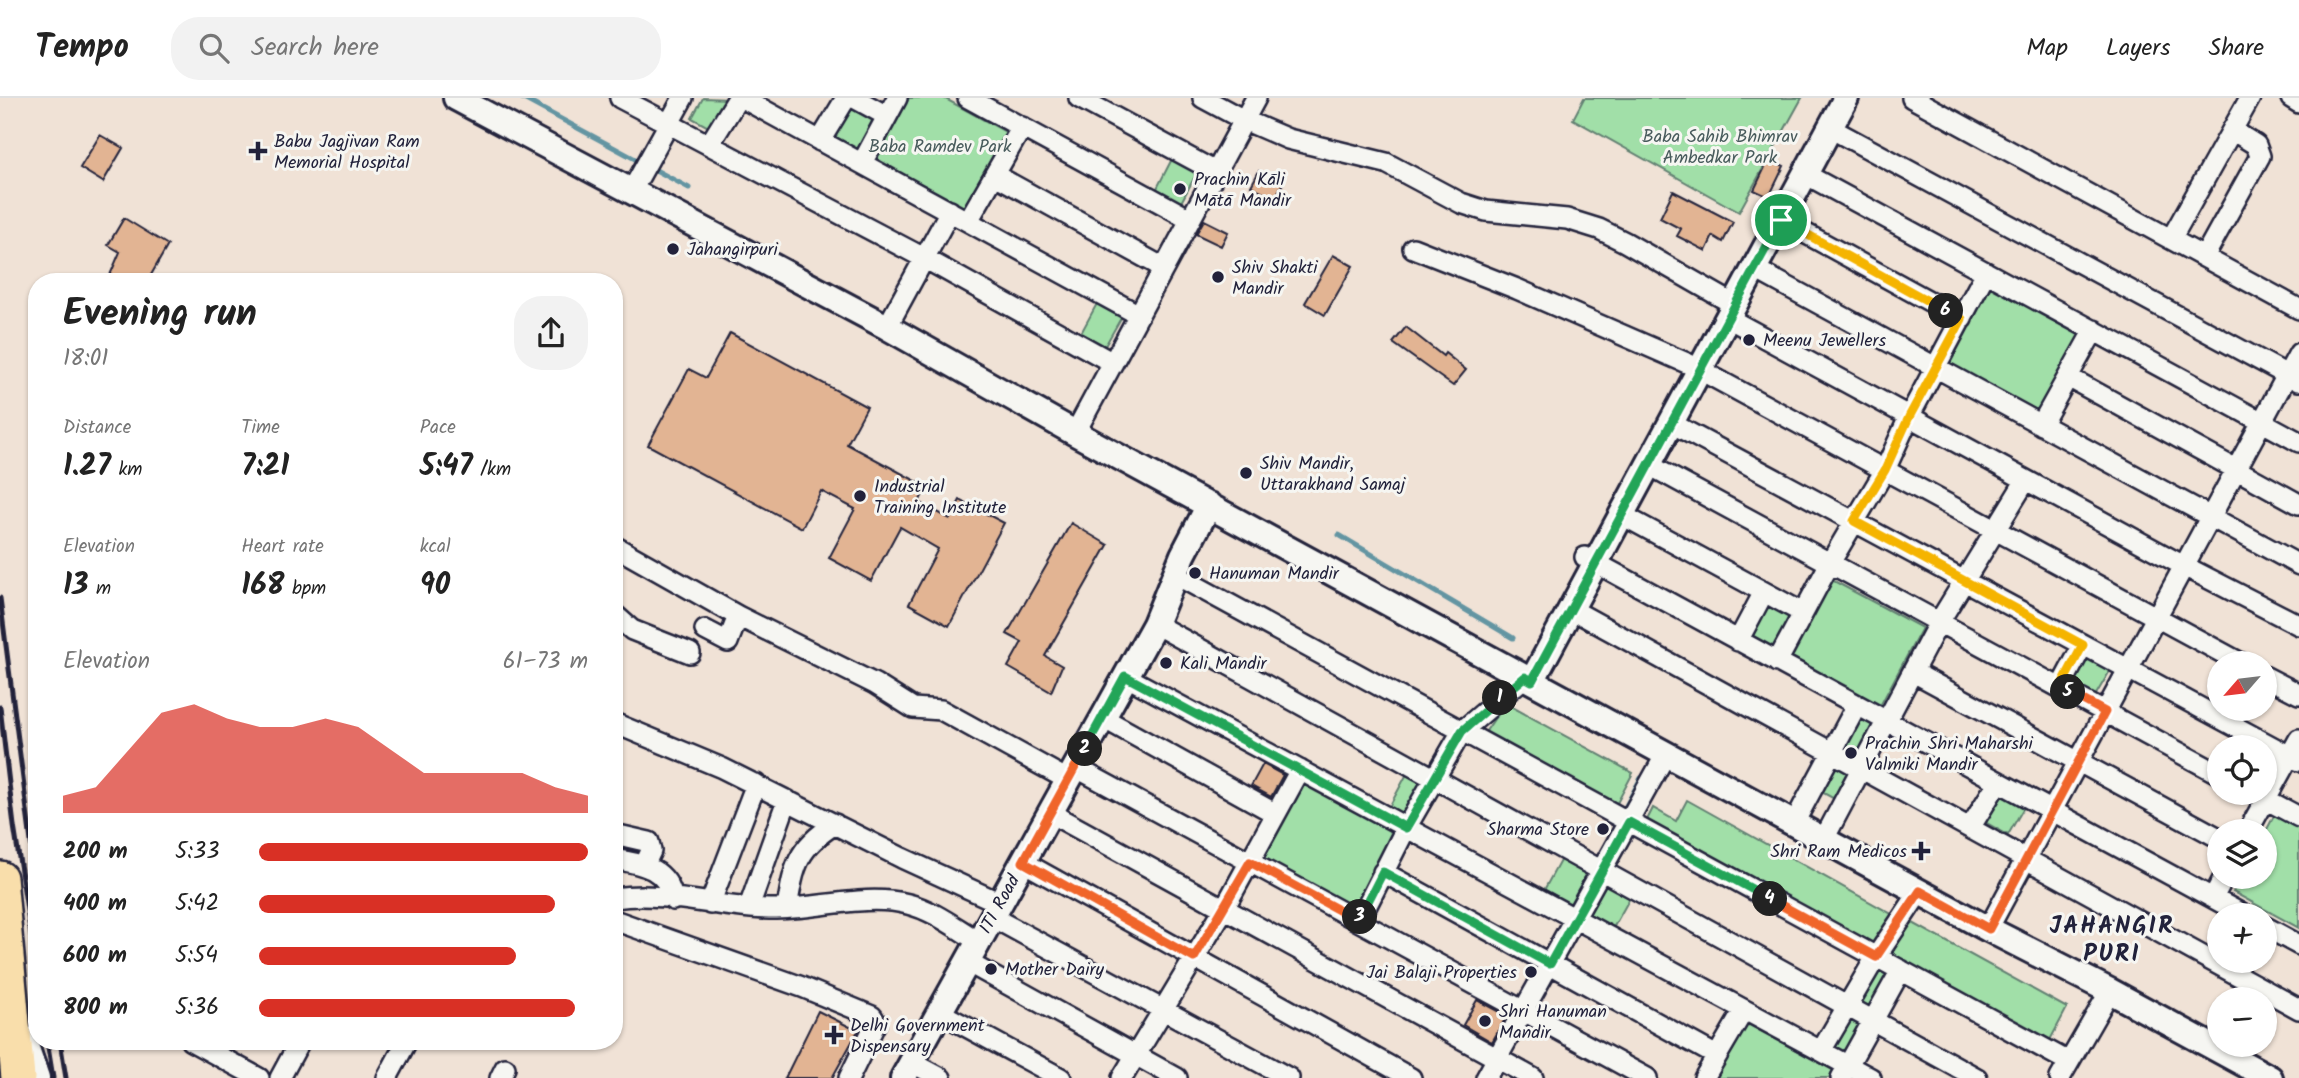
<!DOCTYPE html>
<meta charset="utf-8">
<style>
body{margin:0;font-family:Kalam,sans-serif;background:#f2f2f2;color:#222;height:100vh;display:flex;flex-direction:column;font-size:26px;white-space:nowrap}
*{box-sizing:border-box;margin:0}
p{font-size:23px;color:#767676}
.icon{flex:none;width:38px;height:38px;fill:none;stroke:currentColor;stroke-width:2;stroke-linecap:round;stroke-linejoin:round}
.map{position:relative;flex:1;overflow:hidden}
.panel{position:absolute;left:28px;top:175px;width:595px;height:777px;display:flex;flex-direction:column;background:#fff;border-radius:28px;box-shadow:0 2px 5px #0004}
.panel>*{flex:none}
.needle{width:46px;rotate:242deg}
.tools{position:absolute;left:2207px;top:553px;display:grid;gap:14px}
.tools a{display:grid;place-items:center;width:70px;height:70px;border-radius:50%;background:#fff;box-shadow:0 2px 5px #0004;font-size:35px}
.pin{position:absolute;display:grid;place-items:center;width:60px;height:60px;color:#fff;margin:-30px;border:4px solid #fff;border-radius:50%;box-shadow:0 2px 7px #0007}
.km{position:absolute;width:35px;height:35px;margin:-18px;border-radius:50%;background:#222;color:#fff;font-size:19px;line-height:35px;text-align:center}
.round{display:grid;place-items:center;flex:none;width:74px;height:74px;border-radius:28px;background:#f2f2f2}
.summary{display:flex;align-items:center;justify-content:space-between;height:119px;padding:0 35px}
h1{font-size:38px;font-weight:600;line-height:52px}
.metrics{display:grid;grid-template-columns:repeat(3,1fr);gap:10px;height:119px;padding:7px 35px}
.metrics div{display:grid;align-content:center}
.metrics b{font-size:30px;font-weight:600}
.metrics small{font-size:19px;font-weight:400}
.metrics p{font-size:19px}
.chart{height:196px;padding:14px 35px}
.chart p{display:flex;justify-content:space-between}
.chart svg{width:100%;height:126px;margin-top:7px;fill:#d93025;opacity:.7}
ul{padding:0 35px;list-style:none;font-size:23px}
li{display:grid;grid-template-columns:112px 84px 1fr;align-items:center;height:52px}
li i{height:18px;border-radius:9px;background:#d93025}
header{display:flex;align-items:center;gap:42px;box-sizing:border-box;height:98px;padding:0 35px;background:#fff;border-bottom:2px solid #e0e0e0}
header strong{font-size:33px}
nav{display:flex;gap:38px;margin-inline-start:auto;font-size:24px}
.search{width:490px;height:63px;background:#f2f2f2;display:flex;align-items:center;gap:18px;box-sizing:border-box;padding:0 24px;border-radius:28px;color:#767676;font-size:26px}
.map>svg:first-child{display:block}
</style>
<header>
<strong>Tempo</strong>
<div class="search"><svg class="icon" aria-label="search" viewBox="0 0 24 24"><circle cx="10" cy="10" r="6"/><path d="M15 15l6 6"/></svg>Search here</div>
<nav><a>Map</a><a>Layers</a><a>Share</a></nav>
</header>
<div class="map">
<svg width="2299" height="980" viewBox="0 0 2299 980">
<rect width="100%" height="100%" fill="#f0e2d6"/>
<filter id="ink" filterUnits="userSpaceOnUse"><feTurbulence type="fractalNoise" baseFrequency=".0143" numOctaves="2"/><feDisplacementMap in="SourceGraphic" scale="14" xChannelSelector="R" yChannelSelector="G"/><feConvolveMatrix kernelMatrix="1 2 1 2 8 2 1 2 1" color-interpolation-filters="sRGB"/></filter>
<g filter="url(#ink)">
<path fill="#a1dfa8" stroke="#628072" stroke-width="2" d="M703,0L729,1L712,31L692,20Z
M909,0H944L1006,34L964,111L875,63Z
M1584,0H1802L1739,114L1573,21Z
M850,5L876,20L858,52L832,37Z
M1173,59L1198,73L1179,108L1155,94Z
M1991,188L2080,237L2039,314L1949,266Z
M1100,200L1125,213L1105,248L1081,235Z
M1832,482L1922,530L1880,608L1791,559Z
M1768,501L1796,516L1774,555L1747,540Z
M2089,558L2111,571L2094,600L2072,587Z
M1505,605L1633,675L1616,707L1484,636Z
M1859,614L1879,625L1857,664L1838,653Z
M1834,662L1854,673L1838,703L1818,692Z
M1409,672L1429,683L1406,724L1387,713Z
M1301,683L1397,734L1355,812L1260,761Z
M2002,695L2024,709L2008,737L1985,724Z
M1687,702L1895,818L1876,852L1646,724L1653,710L1676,723Z
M2275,716L2299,730V830L2233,794L2241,779H2264L2265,735Z
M1562,759L1588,773L1570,806L1544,792Z
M1605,784L1631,798L1612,832L1587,817Z
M1911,824L2067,910L2049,944L1886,855Z
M1875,866L1897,878L1874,917L1853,905Z
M1848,912L1870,925L1847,964L1826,951Z
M1744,924L1833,972L1829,980H1714Z"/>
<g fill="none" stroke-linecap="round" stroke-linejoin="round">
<path stroke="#6495a2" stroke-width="5" d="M522,0L689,90
M1339,437L1513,540
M1621,717L1641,680"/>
</g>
<path fill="#e2b493" stroke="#22223b" stroke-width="2" d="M100,37L123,50L103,84L80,70Z
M1769,61L1784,68L1769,99L1754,92Z
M1259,73L1283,85L1275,100L1251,88Z
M1673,93L1733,124L1723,144L1713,138L1706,153L1677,138L1681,131L1660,120Z
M124,120L168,147L147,184H107L120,154L108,147Z
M1204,122L1228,134L1221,148L1196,136Z
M1333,157L1353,168L1325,217L1305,205Z
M1406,229L1443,258L1445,255L1466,272L1453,288L1393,245Z
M730,235L867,309L847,346L927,389L919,404L950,421L960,402L1004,425L949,528L909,506L938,451L900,429L871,483L829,460L855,411L821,393L802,430L648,347L689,271L706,280Z
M1071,425L1108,447L1045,558L1062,568L1051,594L1008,569L1022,544L1007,536Z
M1263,666L1283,677L1271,699L1251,688Z
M1477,902L1507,918L1492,944L1463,927Z
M818,913L858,933L832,980H785Z"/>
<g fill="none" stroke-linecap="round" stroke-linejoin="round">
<g stroke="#22223b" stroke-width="24">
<path id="minor" d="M620,0L924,160L1113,265
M742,0L1139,217
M854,0L887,18
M968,0L1190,121
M1079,0L1216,74
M1203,0L1244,22L1288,41L1386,65L1461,105L1486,113L1567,121L1599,131L1625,144L1735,207
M1912,0L2299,211
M2291,0L2299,5
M1830,30L2298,283
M820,43L846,0
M709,47L738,0
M862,65L897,0
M1805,76L2299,344
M995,77L1164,170
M631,94L683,0
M1781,122L1962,221
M968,123L1022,29
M2171,141L2250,0
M1413,150L1517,191L1689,266L2241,565
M2204,159L2260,58L2256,47L2232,32
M1755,171L2299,467
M1728,220L2184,468L2299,527
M887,229L950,113
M2068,279L2299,406
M1671,325L2299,663
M2041,327L2094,232
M1075,335L1256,0
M1649,367L2219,676
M1622,417L1803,515
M614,448L738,518L875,586L913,610L941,612L1068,682
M1585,459L2244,817
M1176,477L2069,964
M1571,511L2299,911
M614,516L632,532L690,555
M1155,526L1977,980
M705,532L728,544L738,518
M1738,543L1764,494
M1777,564L1830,465L1885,372L1909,319L1986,174
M1913,574L2219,740
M1125,578L1871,980
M2264,578L2299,596
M2060,590L2083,547
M1103,620L1276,716
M614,625L722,670L902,760L1000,805
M1075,669L1647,980
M2254,695L2299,719
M1050,715L1533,980
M1794,725L1857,607
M1970,730L1998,684
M2248,733L2299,641
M614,736L649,744L651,753L644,768
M1824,741L1939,524L2026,382
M614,761C642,766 668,770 673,802
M1023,764L1411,980
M1383,774L1717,958
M614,800C665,792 718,810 769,811C813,812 865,795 908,806C933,812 956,830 978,843
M2213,800L2224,779
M710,806L756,686
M749,809L787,702
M787,810C794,768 797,750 835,726
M992,819L1289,980
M614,822L802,889L872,918L876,925L849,980
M1359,823L1406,730L1462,633L1525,579
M2264,828L2299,847
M1988,831L2299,255
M967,864L1177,980
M939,914L1061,980
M191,943L259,980
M1821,953L1876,859L1920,793
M911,964L941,980
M280,980L300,943
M387,980L407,943
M500,980L505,970
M1122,980L1225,809L1300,672
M1486,980L1666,656
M1704,980L1744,912
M1841,980L1901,872
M2060,980L2110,893"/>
</g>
<g stroke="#22223b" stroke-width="30">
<path id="tertiary" d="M456,0L887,229L1075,335L1988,831L2110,893L2270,980
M1532,583L1846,0
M23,939L37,980
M903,980L1155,526L1183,457L1209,407"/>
</g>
<g stroke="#22223b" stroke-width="38">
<path id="trunk" d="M0,780L18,980"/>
</g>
<use href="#minor" stroke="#f6f6f2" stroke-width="19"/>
<use href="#tertiary" stroke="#f6f6f2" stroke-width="24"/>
<use href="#trunk" stroke="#f9deab" stroke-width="33"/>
<path stroke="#22223b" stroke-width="5" d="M0,500L37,791
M0,609L14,728L37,875
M47,943L53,980
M60,943L66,980"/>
</g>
</g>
<g fill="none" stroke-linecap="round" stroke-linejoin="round" filter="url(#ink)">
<g stroke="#fff" stroke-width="14">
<path id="split-1" d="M1500,600L1525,579L1532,583L1781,122"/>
</g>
<g stroke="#fff" stroke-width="14">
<path id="split-2" d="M1085,651L1125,578L1406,730L1462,633L1500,600"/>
</g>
<g stroke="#fff" stroke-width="14">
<path id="split-3" d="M1085,651L1023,764L1194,860L1250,764L1359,823L1360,819"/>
</g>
<g stroke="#fff" stroke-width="14">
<path id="split-4" d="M1360,819L1383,774L1550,866L1629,724L1770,801"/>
</g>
<g stroke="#fff" stroke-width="14">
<path id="split-5" d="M1770,801L1876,859L1920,793L1989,831L2105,614L2068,594"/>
</g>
<g stroke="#fff" stroke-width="14">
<path id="split-6" d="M1946,213L1962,221L1909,319L1885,372L1854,423L2083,547L2060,590L2068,594"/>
</g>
<g stroke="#fff" stroke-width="14">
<path id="split-7" d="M1781,122L1946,213"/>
</g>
<use href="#split-1" stroke="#22a559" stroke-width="9"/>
<use href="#split-2" stroke="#22a559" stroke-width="9"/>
<use href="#split-3" stroke="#f0652b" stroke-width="9"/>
<use href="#split-4" stroke="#22a559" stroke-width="9"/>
<use href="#split-5" stroke="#f0652b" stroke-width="9"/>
<use href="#split-6" stroke="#f5b400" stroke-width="9"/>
<use href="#split-7" stroke="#f5b400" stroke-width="9"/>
</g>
<g fill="#22223b" stroke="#f6f6f2" stroke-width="2.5">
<path d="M254.5 42.5h7v7h7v7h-7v7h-7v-7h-7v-7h7z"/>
<circle cx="1180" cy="91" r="7"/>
<circle cx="673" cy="151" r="7"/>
<circle cx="1218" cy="179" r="7"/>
<circle cx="1749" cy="242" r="7"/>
<circle cx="1246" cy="375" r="7"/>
<circle cx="860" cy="398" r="7"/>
<circle cx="1195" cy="475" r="7"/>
<circle cx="1166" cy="565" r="7"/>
<circle cx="1851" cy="655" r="7"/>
<circle cx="1603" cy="731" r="7"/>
<path d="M1917.5 742.5h7v7h7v7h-7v7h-7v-7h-7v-7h7z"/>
<circle cx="991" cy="871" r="7"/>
<circle cx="1531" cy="874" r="7"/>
<circle cx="1485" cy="923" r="7"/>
<path d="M830.5 926.5h7v7h7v7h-7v7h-7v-7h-7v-7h7z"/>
</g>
<g text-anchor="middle" stroke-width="6" stroke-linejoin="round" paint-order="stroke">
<g font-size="18" fill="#485b5c" stroke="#f6f6f2">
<text x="1720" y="44">Baba Sahib Bhimrav<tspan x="1720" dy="21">Ambedkar Park</tspan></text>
<text x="940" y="54">Baba Ramdev Park</text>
</g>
<g font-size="18" fill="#22223b" stroke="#f6f6f2" text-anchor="start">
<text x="274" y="49">Babu Jagjivan Ram<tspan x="274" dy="21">Memorial Hospital</tspan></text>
<text x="1194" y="87">Prachin Kāli<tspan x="1194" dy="21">Mātā Mandir</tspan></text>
<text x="687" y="157">Jahangirpuri</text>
<text x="1232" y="175">Shiv Shakti<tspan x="1232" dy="21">Mandir</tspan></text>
<text x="1763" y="248">Meenu Jewellers</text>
<text x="1260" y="371">Shiv Mandir,<tspan x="1260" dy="21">Uttarakhand Samaj</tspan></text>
<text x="874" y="394">Industrial<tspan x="874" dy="21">Training Institute</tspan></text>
<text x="1209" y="481">Hanuman Mandir</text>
<text x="1180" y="571">Kali Mandir</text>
<text x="1865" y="651">Prachin Shri Maharshi<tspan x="1865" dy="21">Valmiki Mandir</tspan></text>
<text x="1589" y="737" text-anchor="end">Sharma Store</text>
<text x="1907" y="759" text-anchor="end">Shri Ram Medicos</text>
<text x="1005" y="877">Mother Dairy</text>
<text x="1517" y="880" text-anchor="end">Jai Balaji Properties</text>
<text x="1499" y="919">Shri Hanuman<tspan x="1499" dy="21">Mandir</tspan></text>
<text x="850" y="933">Delhi Government<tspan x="850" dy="21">Dispensary</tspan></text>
</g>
<g font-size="18" fill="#22223b" stroke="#f6f6f2">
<text transform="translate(999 806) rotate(-61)" y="6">ITI Road</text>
</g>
<g font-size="24" font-weight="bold" letter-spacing="2" fill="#22223b" stroke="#f6f6f2">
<text x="2112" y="835">JAHANGIR<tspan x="2112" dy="28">PURI</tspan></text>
</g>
</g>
</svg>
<div class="tools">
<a><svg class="needle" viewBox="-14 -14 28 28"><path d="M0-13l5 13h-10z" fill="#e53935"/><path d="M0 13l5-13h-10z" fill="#767676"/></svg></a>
<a><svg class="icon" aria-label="locate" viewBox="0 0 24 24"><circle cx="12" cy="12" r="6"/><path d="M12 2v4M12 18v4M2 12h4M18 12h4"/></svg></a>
<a><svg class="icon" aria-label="layers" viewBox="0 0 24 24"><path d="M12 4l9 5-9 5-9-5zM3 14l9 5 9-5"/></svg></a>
<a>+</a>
<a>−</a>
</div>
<div class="pin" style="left:1781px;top:122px;background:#1e9e55"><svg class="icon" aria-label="arrive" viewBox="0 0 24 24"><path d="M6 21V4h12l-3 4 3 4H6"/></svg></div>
<b class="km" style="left:1500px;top:600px">1</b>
<b class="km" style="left:1085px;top:651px">2</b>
<b class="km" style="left:1360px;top:819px">3</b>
<b class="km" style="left:1770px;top:801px">4</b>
<b class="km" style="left:2068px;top:594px">5</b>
<b class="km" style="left:1946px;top:213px">6</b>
<section class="panel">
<div class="summary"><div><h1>Evening run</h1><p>18:01</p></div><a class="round"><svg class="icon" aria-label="share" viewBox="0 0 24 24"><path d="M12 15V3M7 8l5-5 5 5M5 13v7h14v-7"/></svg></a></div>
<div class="metrics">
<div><p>Distance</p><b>1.27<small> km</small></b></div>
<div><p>Time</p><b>7:21</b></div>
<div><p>Pace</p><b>5:47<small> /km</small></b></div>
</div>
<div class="metrics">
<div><p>Elevation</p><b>13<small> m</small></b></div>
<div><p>Heart rate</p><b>168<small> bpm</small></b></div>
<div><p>kcal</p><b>90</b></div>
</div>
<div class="chart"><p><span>Elevation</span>61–73 m</p>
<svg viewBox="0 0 160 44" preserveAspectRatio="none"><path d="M0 44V38L10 35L20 22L30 9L40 6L50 11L60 14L70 14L80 11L90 14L100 22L110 30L120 30L130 30L140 30L150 35L160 38V44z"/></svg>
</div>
<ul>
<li><b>200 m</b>5:33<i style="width:100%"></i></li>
<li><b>400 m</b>5:42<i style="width:90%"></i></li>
<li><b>600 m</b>5:54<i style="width:78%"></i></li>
<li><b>800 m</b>5:36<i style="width:96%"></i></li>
</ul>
</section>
</div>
